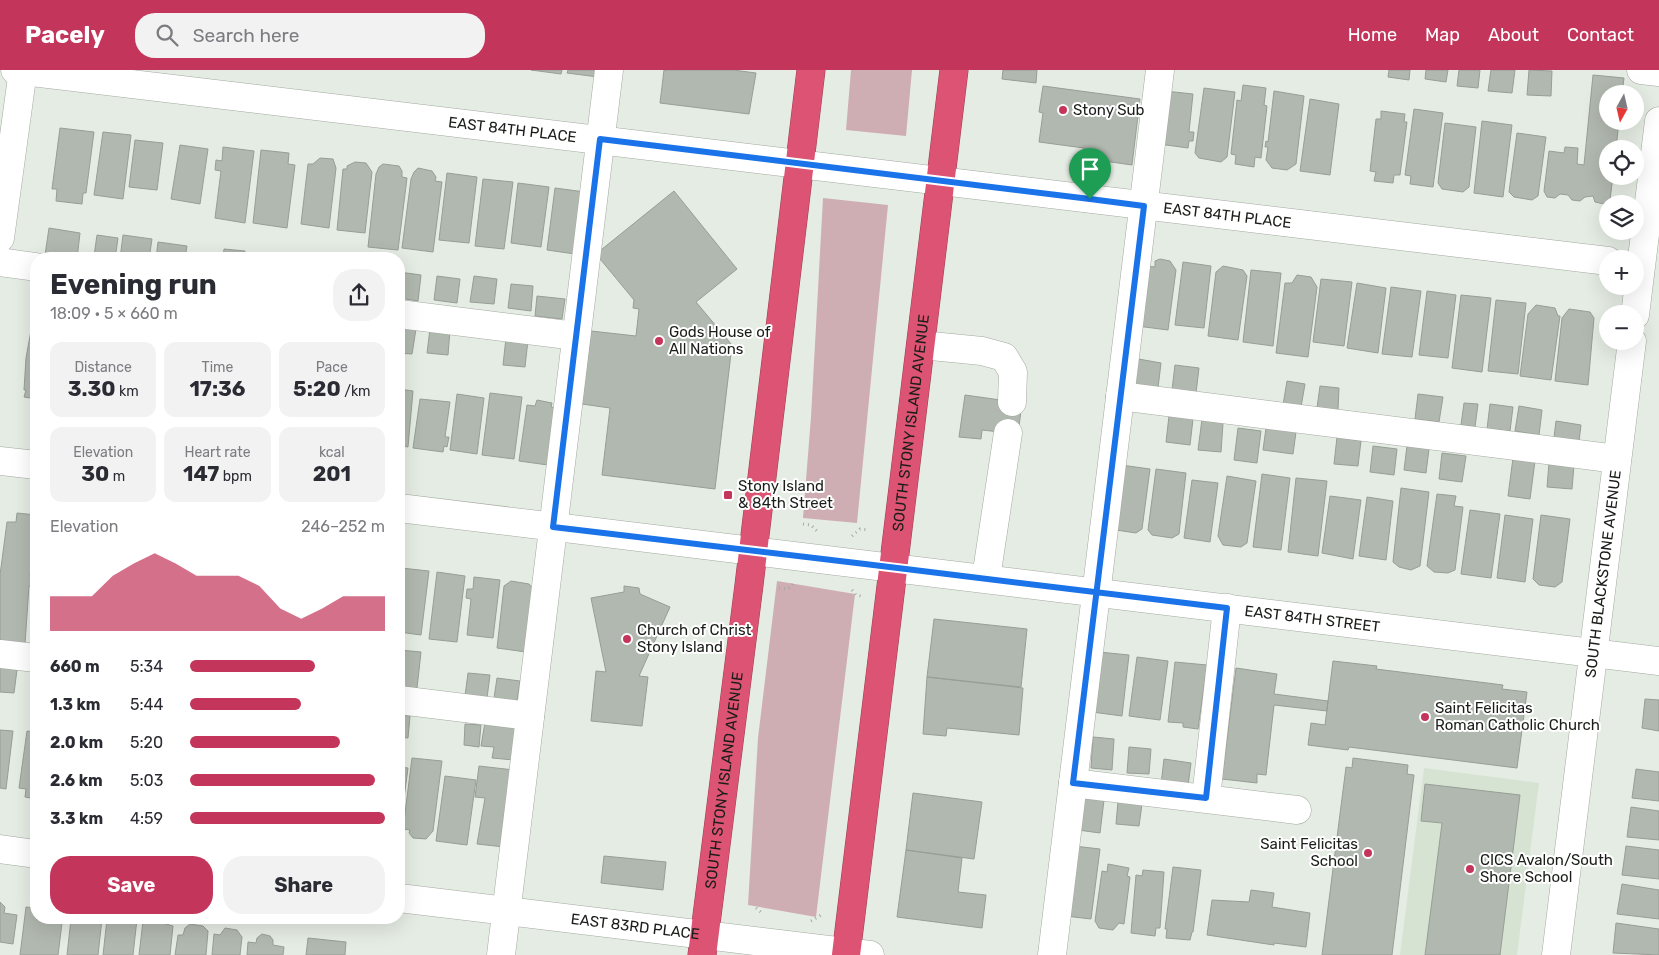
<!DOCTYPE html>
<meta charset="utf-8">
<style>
body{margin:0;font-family:Rubik,sans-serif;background:#f2f2f3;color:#2b2b33;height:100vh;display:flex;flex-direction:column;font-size:19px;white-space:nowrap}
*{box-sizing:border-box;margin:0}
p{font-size:16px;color:#7c7c81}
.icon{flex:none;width:28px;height:28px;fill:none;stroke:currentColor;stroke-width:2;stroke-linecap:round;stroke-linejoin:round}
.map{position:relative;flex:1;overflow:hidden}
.details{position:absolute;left:30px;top:182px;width:375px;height:672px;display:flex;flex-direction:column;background:#fff;border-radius:20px;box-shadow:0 5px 20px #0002}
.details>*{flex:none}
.needle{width:32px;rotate:188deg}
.fabs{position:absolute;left:1599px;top:15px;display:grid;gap:10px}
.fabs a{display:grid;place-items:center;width:45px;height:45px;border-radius:50%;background:#fff;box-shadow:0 5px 20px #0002;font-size:25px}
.pin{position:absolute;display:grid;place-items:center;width:42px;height:42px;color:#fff;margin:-51px -21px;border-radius:50% 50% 50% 0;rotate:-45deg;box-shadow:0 0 5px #0007}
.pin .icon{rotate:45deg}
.round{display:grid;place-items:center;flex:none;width:52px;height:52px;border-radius:20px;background:#f2f2f3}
.headline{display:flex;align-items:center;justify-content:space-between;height:85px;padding:0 20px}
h1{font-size:28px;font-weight:700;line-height:38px}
.stats{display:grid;grid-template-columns:repeat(3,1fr);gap:8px;height:85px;padding:5px 20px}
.stats div{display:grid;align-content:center;border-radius:12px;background:#f2f2f3;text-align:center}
.stats b{font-size:21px;font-weight:700}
.stats small{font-size:14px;font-weight:400}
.stats p{font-size:14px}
.chart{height:140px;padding:10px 20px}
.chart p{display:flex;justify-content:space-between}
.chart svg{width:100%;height:90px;margin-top:5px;fill:#c4355b;opacity:.7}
.cta{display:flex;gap:10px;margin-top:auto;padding:10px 20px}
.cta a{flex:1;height:58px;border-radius:20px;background:#c4355b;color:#fff;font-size:20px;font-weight:700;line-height:58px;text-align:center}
.cta a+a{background:#f2f2f3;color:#2b2b33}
ul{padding:0 20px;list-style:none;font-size:16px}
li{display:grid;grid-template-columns:80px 60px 1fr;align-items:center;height:38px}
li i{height:12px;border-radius:6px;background:#c4355b}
header{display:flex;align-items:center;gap:30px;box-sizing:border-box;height:70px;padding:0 25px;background:#c4355b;color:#fff}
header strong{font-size:24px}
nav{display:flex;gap:28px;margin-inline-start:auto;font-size:18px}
.search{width:350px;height:45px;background:#f2f2f3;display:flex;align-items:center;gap:12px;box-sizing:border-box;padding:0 18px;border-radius:20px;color:#7c7c81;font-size:19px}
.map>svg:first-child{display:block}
</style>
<header>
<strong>Pacely</strong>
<div class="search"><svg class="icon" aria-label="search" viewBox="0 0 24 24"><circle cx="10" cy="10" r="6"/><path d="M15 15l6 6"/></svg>Search here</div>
<nav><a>Home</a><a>Map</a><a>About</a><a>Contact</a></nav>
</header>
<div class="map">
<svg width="1659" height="885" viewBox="0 0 1659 885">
<rect width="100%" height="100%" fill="#e5ece3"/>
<path fill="#d6e3d3" d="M1424,698L1539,713L1517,885H1400Z"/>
<path fill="#ceaeb2" d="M851,0H912L906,66L846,60Z
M823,128L888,135L857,453L803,448L811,347Z
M777,511L855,524L816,847L748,835L758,668Z"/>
<path fill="#b1b8af" stroke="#979e95" d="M531,0H562L561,4Z
M568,0H599L598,7L567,3Z
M664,0H733L756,3L749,44L660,33Z
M1003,0H1037L1036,13L1002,9Z
M1389,0H1410L1409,10L1388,7Z
M1426,0H1448L1446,12L1425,9Z
M1459,0H1480L1478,18L1457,16Z
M1491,0H1515L1512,23L1488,21Z
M1529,0L1552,1L1551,26L1527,25Z
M1593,5L1624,8L1622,24H1608V51H1619L1616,79H1608V106H1613L1610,130L1604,134L1595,132L1593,126L1585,127L1580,131L1572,130L1568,125L1560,124L1555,128L1547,127L1544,121L1549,81L1564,83L1565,77L1578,78L1577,94L1584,95Z
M1243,15L1266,18L1264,35L1267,36L1261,88L1255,87L1254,97L1235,94L1236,85L1231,84L1237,30L1241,31Z
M1043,16L1140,29L1132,95L1083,88L1084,78L1039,72L1043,43L1039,42Z
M1204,18L1235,22L1227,87L1221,92L1199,88L1195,83Z
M1165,21L1193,24L1189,62H1194L1193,71H1189L1188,78L1159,74Z
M1274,21L1304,26L1296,94L1287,100L1272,98L1266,90L1268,77H1265L1266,71L1268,72Z
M1310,29L1339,34L1330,105L1300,101Z
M1414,39L1443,43L1433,117L1410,114L1411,106L1405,105Z
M1381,41L1405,44L1404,52H1407L1400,105H1394L1393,113L1374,111L1376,102L1370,101L1376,49H1381Z
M1482,51L1512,55L1503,127L1474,123Z
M1445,53L1476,57L1469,117L1463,122L1442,119L1438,113Z
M60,58L94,62L86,123H83L82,134L56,131L57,119H52Z
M103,62L131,65L123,129L94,125Z
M1517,63L1546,67L1538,126L1532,130L1514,127L1509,122Z
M135,70L163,73L157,120L129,117Z
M180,75L208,79L200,134L171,129Z
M223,77L254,81L245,153L215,148L221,101L215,100L216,90L222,91Z
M261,80L289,83L288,94L295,95L287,158L253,153Z
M320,88L333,89L336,98L329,158L301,154L308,94H313Z
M355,92L366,93L372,102L365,163L337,160L343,99H347V96Z
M383,94L399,96L402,101V107L407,108L398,180L368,177L376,104L379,97Z
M418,98L432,101L436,107L435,111L442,112L433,182L402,178L411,109L414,102Z
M447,103L477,107L469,173L439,170Z
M483,109L513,112L504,179L475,176Z
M518,113L549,117L541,177L511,173Z
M555,118L585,122L575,184L547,180Z
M674,121L737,199L696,232L732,275L715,419L602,405L610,338L582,334L591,261L636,266L639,239L633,238L634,230L596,184Z
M49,158L80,163L77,189L45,185Z
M97,165L118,168L115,189L94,186Z
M123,165L152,169L149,189H120Z
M158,172L187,176L185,189H156Z
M224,179L245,181L244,189H223Z
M268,184L293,187L292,189H267Z
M1160,189L1170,191L1176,200L1168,260L1137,256L1145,196L1155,197V191Z
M1183,192L1211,196L1204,258L1175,255Z
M1223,196L1243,200L1247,206L1238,270L1208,266L1216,202Z
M1251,200L1281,203L1273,276L1243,272Z
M399,202L421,205L418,231L399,228Z
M1297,205L1311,207L1317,217L1308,287L1276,283L1285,213H1292Z
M437,206L460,209L457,233L434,230Z
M474,206L497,209L494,234L470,232Z
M1321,209L1352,212L1344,276L1313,272Z
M1357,213L1386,218L1378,283L1347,278Z
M511,214L533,216L531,241L508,238Z
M1391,217L1421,221L1412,287L1382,284Z
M1427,221L1456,225L1448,288L1419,285Z
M1461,225L1491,228L1482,302L1452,298Z
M537,226L565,229L562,249L535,246Z
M1496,230L1526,233L1518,304L1488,301Z
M1536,235L1555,238L1558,246H1560L1551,310L1520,306L1528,244Z
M1569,239L1590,242L1594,248L1588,315L1555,311L1562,248Z
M34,244H36V329L24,327L26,320H24L26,288Z
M399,257L416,259L412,284L399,283Z
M430,259L450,260L448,285L427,283Z
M506,268L528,270L525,297L503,295Z
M1133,288L1161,293L1158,318L1131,314Z
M1175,295L1199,298L1196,323L1172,320Z
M1287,311L1305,314L1301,337L1283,335Z
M1320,316L1339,318L1338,340L1317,338Z
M399,319L413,321L408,377L399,375Z
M490,323L522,327L514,389L482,385Z
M457,324L484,328L477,384L450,380Z
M1418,324L1443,327L1439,352L1415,349Z
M965,325L1022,333L1018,364L982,360L981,369L959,367Z
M420,329L450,332L445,367H449L447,377L444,376L443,382L413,378Z
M537,330L552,333L551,337L555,338L548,395L519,391L527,335L535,336Z
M1464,333L1478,334L1475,357L1461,355Z
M1490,334L1513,337L1510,361L1487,359Z
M1519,336L1542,340L1539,365L1515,361Z
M1169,346L1193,349L1190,375L1166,372Z
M1202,349L1223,353L1221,382L1198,380Z
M1556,351L1581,355L1579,371L1554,367Z
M1238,358L1261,361L1257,393L1234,390Z
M1266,358L1296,362L1293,384L1263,380Z
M1337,367L1361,371L1358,396L1334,394Z
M1373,376L1397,379L1394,405L1370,402Z
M1407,376L1429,379L1426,403L1404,400Z
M1442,383L1466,386L1462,412L1439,409Z
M1513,388L1535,391L1530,429L1508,426Z
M1549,393L1574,395L1572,419L1547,417Z
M1121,395L1150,399L1142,459L1136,463L1116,460Z
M1156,399L1186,403L1179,464L1172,468L1152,465L1148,460Z
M1262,404L1290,408L1281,480L1253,477Z
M1227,406L1256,411L1247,473L1241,477L1223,475L1218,466Z
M1296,408L1327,411L1318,486L1288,482Z
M1192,410L1218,413L1210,472L1184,468Z
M1401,418L1429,422L1420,496L1411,500L1399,497L1393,492Z
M1437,424L1456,426L1454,436L1463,437L1455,500L1448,503L1434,502L1427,496Z
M1330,426L1361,430L1353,489L1322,483Z
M1367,427L1393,431L1386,490L1359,486Z
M1470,440L1500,444L1491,508L1461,504Z
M17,443L36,445L34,466L36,467V482L33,481L30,507H34V516H29L25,574L0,572V505L7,452H16Z
M1505,445L1533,449L1525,512L1497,508Z
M1541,445L1570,449L1562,512L1555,517L1539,515L1533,509Z
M401,498L429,501L421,565L399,562Z
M437,502L465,506L457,572L429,569Z
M474,507L500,510L493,568L467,565L471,529L466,528L467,519H473Z
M511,511L529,514L534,520L526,582L497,578L504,516Z
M624,516L639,518L640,524L670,537L639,606L648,607L642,656L591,651L596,601L606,602L591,528L624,522Z
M934,549L1027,559L1021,617L927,607Z
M399,580L421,582L417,618L399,617Z
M1099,582L1129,585L1122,646L1092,642Z
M1137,587L1168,591L1160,650L1129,646Z
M1333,591L1377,596L1376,599L1503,615L1502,619L1527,622L1517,698L1349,677L1348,680L1308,675L1311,653L1325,655Z
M1175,592L1207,595L1198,659L1183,657V653L1168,652Z
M0,597L17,600L14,623L0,622Z
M1236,598L1277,604L1274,624L1328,631L1327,641L1274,635L1266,705L1257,704V713L1222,709Z
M468,603L490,605L487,628L465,626Z
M927,607L1023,618L1019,665L947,658L946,666L923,664Z
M497,608L520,611L517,631L494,628Z
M1645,629L1659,630V661L1642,658Z
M399,645L410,646L408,668L399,667Z
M485,652L506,655L518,660L514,690L492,688L494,677L481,676Z
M36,653V729L25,727L26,719L19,718L27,661L34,662Z
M465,654L481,655L479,677L464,675Z
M0,660L13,661L6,719L0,718Z
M1093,667L1114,669L1112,700L1091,698Z
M1129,677L1151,679L1149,704L1127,703Z
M412,688L442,691L433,761L426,769L413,768L409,763L410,760L403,759Z
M1353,688L1408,695L1407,704L1414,705L1392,885H1322L1346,697L1352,698Z
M1164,689L1191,693L1188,716L1161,714Z
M479,696L514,700L504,777L477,774L485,728L475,727Z
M399,697L408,698L399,767Z
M1636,699L1659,702V731L1632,728Z
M445,706L476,710L467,775L436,771Z
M1425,714L1520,725L1500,885H1425L1442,753L1421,751Z
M913,723L982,732L974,789L906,780Z
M1082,727L1104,730L1100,763L1078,760Z
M1118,731L1142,734L1139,756L1116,754Z
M1631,737L1659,741V770L1627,767Z
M1074,776L1100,779L1091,849L1065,846Z
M1626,776L1659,780V809L1622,805Z
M906,780L962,788L958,822L986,825L982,858L897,847Z
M604,786L666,792L663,820L601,813Z
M1108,794L1129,798L1127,806L1130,807L1124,854L1119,853L1113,860L1099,858L1095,851L1102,801L1107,802Z
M1173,797L1201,800L1193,862H1192L1190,870L1166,868L1167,859H1165Z
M1143,800L1164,802L1160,858H1156L1155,866L1131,863L1136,805L1142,806Z
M1622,814L1659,820V849L1617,844Z
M1251,820L1274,823L1272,837L1310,843L1306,877L1274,873V875L1207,865L1212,830L1249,832Z
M0,832L5,837L4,843L17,845L13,874L0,872Z
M26,837L36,838V849H54V851L62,853L58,885H20Z
M71,849H102L98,885H67Z
M107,849H137L133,885H103Z
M148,849L173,856L170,885H139L143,851Z
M1616,853L1659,859V885L1613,883Z
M190,854L203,856L208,861L206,885H175L178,865H183L185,858Z
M225,858L237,860L242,867L240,885H212L214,864L220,865Z
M262,864L270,866L273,870V875L284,877L283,885H247L248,872L256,873L257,868Z
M308,868L346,872L345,885H306Z"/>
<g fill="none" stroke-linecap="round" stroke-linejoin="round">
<g stroke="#a3aaa1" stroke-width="29">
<g id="minor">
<path id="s1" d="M15,0L1608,191"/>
<path d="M1641,0L1659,2"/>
<path d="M0,168L23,0"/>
<path d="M0,192L36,197"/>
<path d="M399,244L576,266"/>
<path d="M1635,245L1659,51"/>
<path d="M921,275L982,281L1004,287L1013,302L1012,332"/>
<path d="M1120,326L1617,389"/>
<path d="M0,391L36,395"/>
<path id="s2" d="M399,438L1659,591"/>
<path d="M986,508L1008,363"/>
<path d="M0,584L36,588"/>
<path d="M399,630L530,646"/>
<path d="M1073,713L1297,740"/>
<path d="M1206,728L1227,538"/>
<path d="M0,779L36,784"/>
<path id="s3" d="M399,828L870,885"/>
<path d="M501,885L609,0"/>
<path d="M1052,885L1160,0"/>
<path id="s4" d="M1556,885L1632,271"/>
</g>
</g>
<g stroke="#994054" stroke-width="29">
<g id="highway">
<path id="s5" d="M702,885L749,515L811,0"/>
<path id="s6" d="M846,885L954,0"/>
</g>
</g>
<path stroke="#a4aaa3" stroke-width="3" stroke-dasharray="1 4" stroke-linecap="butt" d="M803,454L811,455L817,461
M852,466L860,459L869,460
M779,518L788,519L794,513
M852,520L856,525L861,526
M756,838L763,844
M811,851L821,845"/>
<use href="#minor" stroke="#fff" stroke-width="28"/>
<use href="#highway" stroke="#dd5373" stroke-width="28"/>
</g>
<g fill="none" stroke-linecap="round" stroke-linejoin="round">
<g stroke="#fff" stroke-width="10">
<path id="route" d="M1090,129L600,69L553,457C778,483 1002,511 1227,538L1206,728L1073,713C1096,520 1120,328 1144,136L1090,129"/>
</g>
<use href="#route" stroke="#1a73e8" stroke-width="6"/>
</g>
<g fill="#c4355b" stroke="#fff" stroke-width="2">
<circle cx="1063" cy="40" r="5"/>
<circle cx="659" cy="271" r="5"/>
<rect x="723" y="420" width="10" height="10" rx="2.5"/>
<circle cx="627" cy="569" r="5"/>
<circle cx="1425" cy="647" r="5"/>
<circle cx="1368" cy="783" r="5"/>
<circle cx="1470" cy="799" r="5"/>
</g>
<g text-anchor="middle" stroke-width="4" stroke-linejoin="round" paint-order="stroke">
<g font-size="15" fill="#1a1d19" stroke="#fff" text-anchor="start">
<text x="1073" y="45">Stony Sub</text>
<text x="669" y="267">Gods House of<tspan x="669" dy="17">All Nations</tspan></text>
<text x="738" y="421">Stony Island<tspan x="738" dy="17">&amp; 84th Street</tspan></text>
<text x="637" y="565">Church of Christ<tspan x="637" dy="17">Stony Island</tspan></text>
<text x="1435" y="643">Saint Felicitas<tspan x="1435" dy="17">Roman Catholic Church</tspan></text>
<text x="1358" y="779" text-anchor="end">Saint Felicitas<tspan x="1358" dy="17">School</tspan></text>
<text x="1480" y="795">CICS Avalon/South<tspan x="1480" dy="17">Shore School</tspan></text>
</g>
<g font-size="15" fill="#1a1d19" stroke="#fff">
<text dy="5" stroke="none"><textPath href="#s1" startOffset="501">EAST 84TH PLACE</textPath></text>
<text dy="5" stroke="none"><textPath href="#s1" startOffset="1221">EAST 84TH PLACE</textPath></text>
<text dy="5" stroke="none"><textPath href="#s6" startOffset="536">SOUTH STONY ISLAND AVENUE</textPath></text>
<text dy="5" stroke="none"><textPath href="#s4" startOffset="384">SOUTH BLACKSTONE AVENUE</textPath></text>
<text dy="5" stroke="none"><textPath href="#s2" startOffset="920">EAST 84TH STREET</textPath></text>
<text dy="5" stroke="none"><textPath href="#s5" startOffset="176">SOUTH STONY ISLAND AVENUE</textPath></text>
<text dy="5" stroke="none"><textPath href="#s3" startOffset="238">EAST 83RD PLACE</textPath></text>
</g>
</g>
</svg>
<div class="fabs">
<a><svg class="needle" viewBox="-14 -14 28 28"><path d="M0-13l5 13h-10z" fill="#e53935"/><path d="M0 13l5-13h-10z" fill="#7c7c81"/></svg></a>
<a><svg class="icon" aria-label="locate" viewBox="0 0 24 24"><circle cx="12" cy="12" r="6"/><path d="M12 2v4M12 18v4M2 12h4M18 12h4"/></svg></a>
<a><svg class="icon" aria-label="layers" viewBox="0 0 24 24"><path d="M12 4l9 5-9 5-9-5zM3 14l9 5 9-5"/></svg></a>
<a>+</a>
<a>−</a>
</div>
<div class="pin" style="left:1090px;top:129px;background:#1e9e55"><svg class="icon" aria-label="arrive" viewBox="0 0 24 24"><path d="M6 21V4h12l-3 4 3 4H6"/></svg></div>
<section class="details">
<div class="headline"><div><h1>Evening run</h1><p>18:09 · 5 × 660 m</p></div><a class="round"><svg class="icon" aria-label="share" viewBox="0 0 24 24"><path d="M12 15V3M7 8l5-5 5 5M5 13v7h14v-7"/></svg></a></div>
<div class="stats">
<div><p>Distance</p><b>3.30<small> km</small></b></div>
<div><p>Time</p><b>17:36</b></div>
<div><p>Pace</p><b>5:20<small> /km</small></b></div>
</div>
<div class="stats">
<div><p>Elevation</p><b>30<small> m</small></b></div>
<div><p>Heart rate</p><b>147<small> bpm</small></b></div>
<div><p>kcal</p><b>201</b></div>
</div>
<div class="chart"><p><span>Elevation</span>246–252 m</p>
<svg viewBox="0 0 160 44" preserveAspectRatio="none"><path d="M0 44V27L10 27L20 27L30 17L40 11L50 6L60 11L70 17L80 17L90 17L100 22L110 33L120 38L130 33L140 27L150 27L160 27V44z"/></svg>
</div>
<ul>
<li><b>660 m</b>5:34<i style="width:64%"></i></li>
<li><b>1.3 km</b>5:44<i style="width:57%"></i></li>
<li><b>2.0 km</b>5:20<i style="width:77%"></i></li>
<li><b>2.6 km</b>5:03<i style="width:95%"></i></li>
<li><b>3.3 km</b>4:59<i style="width:100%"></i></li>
</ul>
<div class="cta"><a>Save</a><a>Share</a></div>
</section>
</div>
